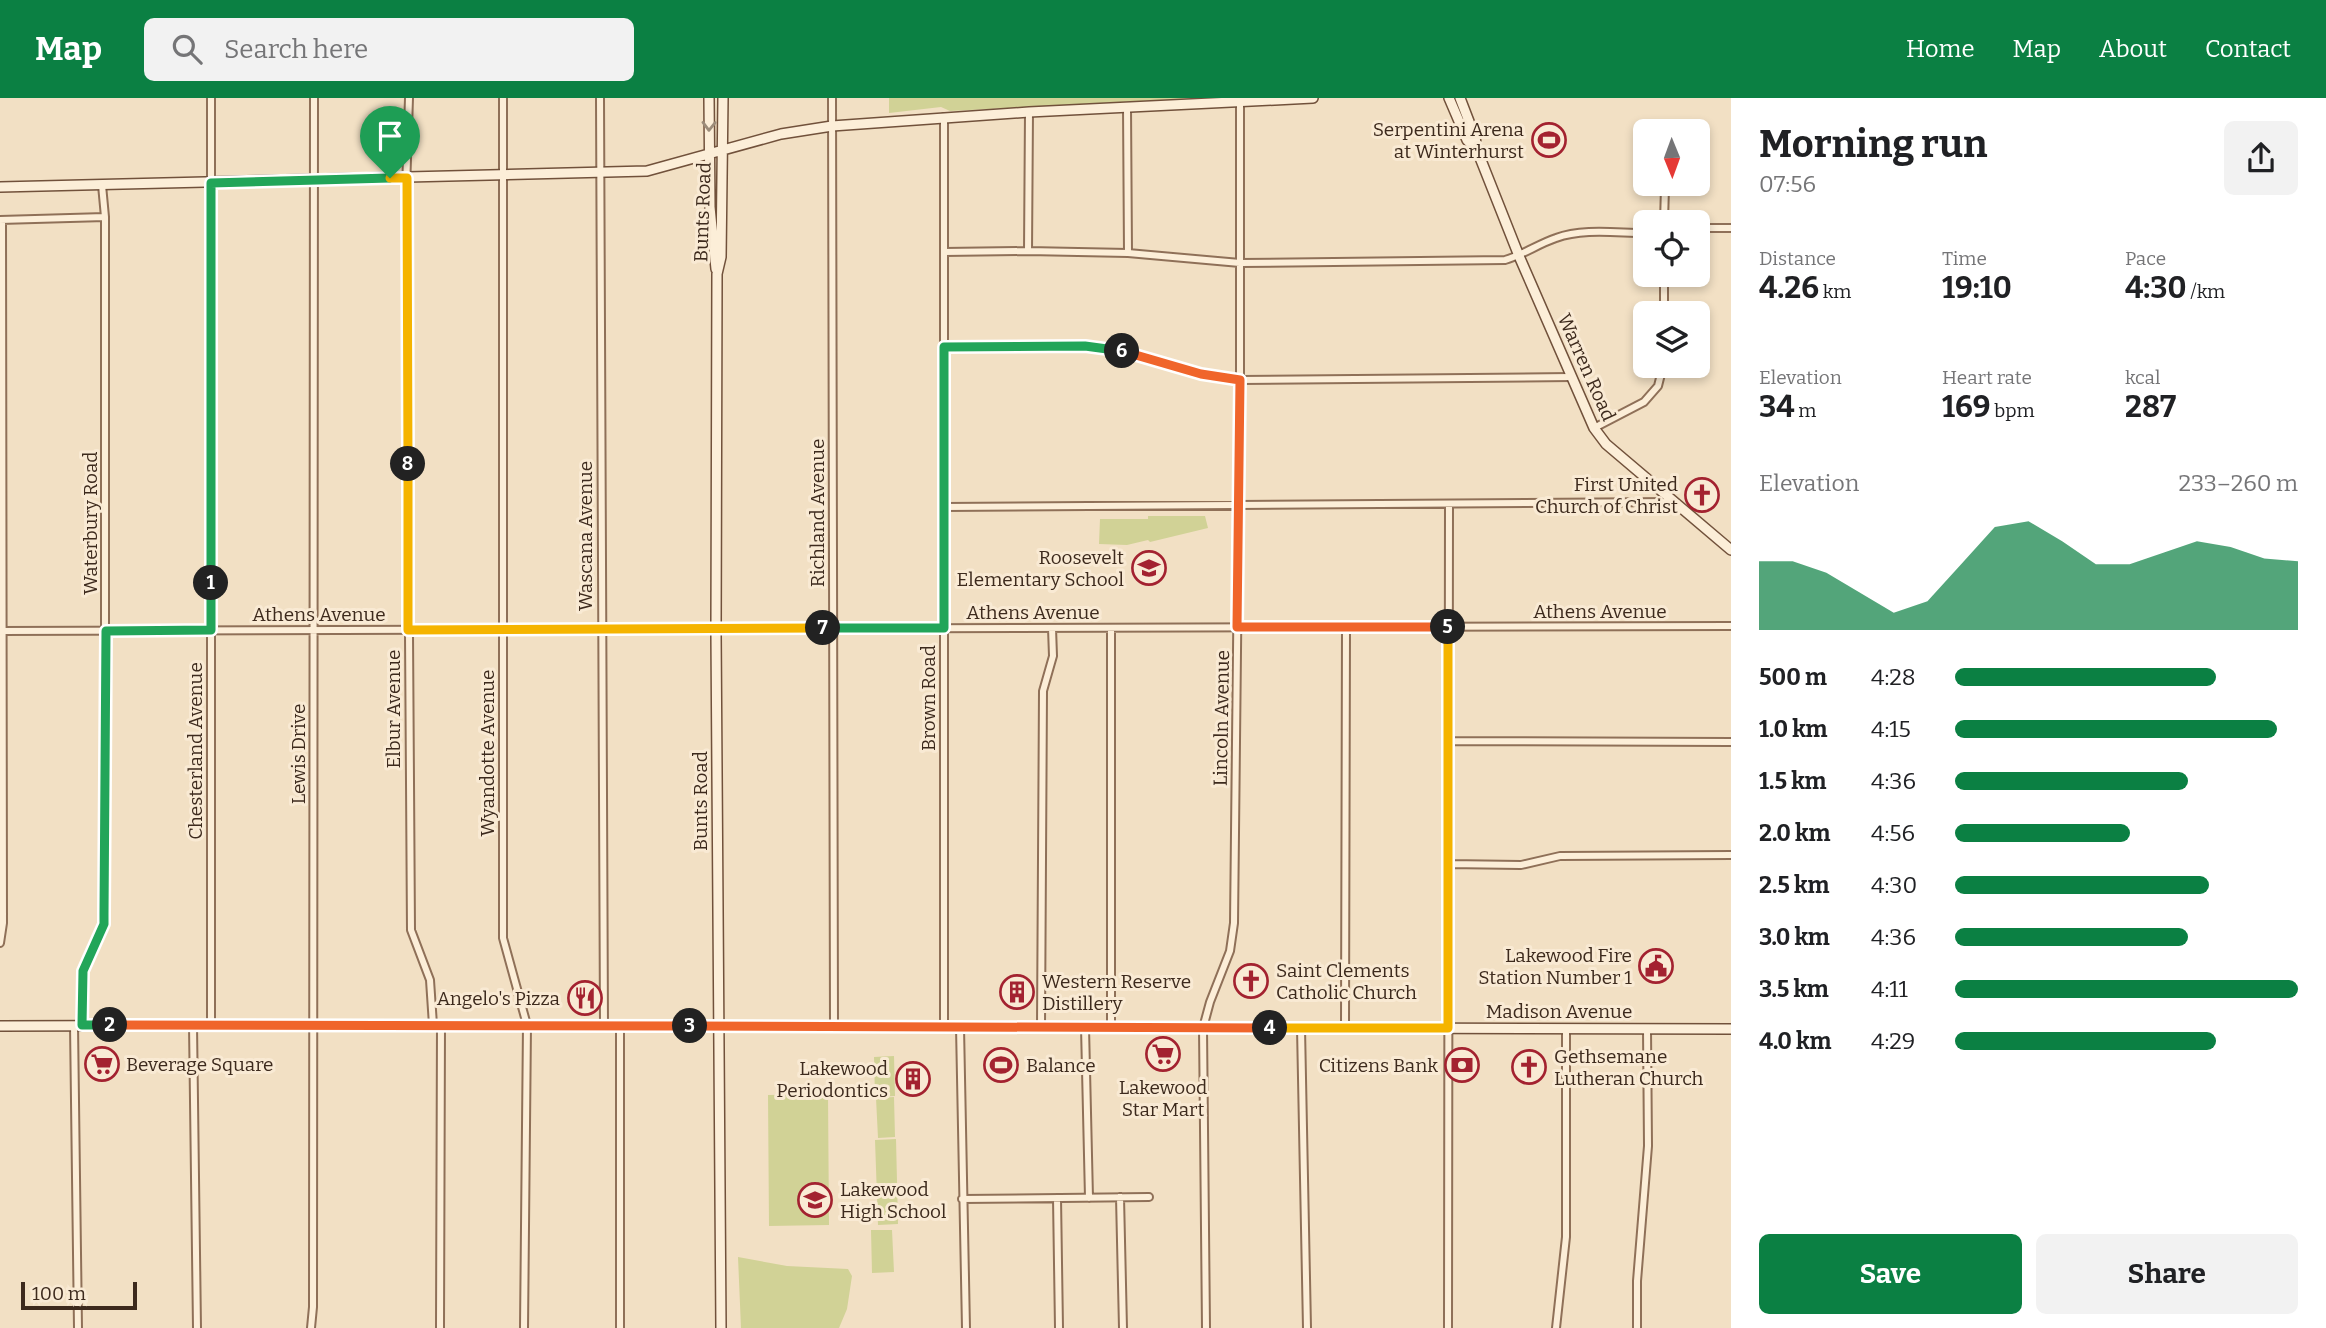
<!DOCTYPE html>
<meta charset="utf-8">
<style>
body{margin:0;font-family:Bitter,serif;background:#f2f2f2;color:#202124;height:100vh;display:flex;flex-direction:column;font-size:26px;white-space:nowrap}
*{box-sizing:border-box;margin:0}
p{font-size:23px;color:#757577}
.icon{flex:none;width:38px;height:38px;fill:none;stroke:currentColor;stroke-width:2;stroke-linecap:round;stroke-linejoin:round}
.map{position:relative;flex:1;overflow:hidden}
.sheet{display:flex;flex-direction:column;background:#fff;width:595px}
.sheet>*{flex:none}
.needle{width:46px;rotate:179deg}
.tools{position:absolute;left:1633px;top:21px;display:grid;gap:14px}
.tools a{display:grid;place-items:center;width:77px;height:77px;border-radius:10px;background:#fff;box-shadow:0 4px 10px #0003;font-size:35px}
.scale{position:absolute;left:21px;bottom:18px;width:116px;box-sizing:border-box;padding-left:7px;border:4px solid #3d2a1d;border-top:0;font-size:19px;line-height:24px;white-space:nowrap;color:#3d2a1d;-webkit-text-stroke:5px #f9ead4;paint-order:stroke}
.pin{position:absolute;display:grid;place-items:center;width:60px;height:60px;color:#fff;margin:-72px -30px;border-radius:50% 50% 50% 0;rotate:-45deg;box-shadow:0 0 7px #0007}
.pin .icon{rotate:45deg}
.km{position:absolute;width:35px;height:35px;margin:-18px;border-radius:50%;background:#222;color:#fff;font-size:19px;line-height:35px;text-align:center}
.round{display:grid;place-items:center;flex:none;width:74px;height:74px;border-radius:10px;background:#f2f2f2}
.overview{display:flex;align-items:center;justify-content:space-between;height:119px;padding:0 28px}
h1{font-size:38px;font-weight:700;line-height:52px}
.stats{display:grid;grid-template-columns:repeat(3,1fr);gap:10px;height:119px;padding:7px 28px}
.stats div{display:grid;align-content:center}
.stats b{font-size:30px;font-weight:700}
.stats small{font-size:19px;font-weight:400}
.stats p{font-size:19px}
.chart{height:196px;padding:14px 28px}
.chart p{display:flex;justify-content:space-between}
.chart svg{width:100%;height:126px;margin-top:7px;fill:#0b8043;opacity:.7}
.primary-button{display:flex;gap:14px;margin-top:auto;padding:14px 28px}
.primary-button a{flex:1;height:80px;border-radius:10px;background:#0b8043;color:#fff;font-size:28px;font-weight:700;line-height:80px;text-align:center}
.primary-button a+a{background:#f2f2f2;color:#202124}
ul{padding:0 28px;list-style:none;font-size:23px}
li{display:grid;grid-template-columns:112px 84px 1fr;align-items:center;height:52px}
li i{height:18px;border-radius:9px;background:#0b8043}
header{display:flex;align-items:center;gap:42px;box-sizing:border-box;height:98px;padding:0 35px;background:#0b8043;color:#fff}
header strong{font-size:33px}
nav{display:flex;gap:38px;margin-inline-start:auto;font-size:24px}
.search{width:490px;height:63px;background:#f2f2f2;display:flex;align-items:center;gap:18px;box-sizing:border-box;padding:0 24px;border-radius:10px;color:#757577;font-size:26px}
main{display:flex;flex:1;min-height:0}
.map>svg:first-child{display:block}
</style>
<header>
<strong>Map</strong>
<div class="search"><svg class="icon" aria-label="search" viewBox="0 0 24 24"><circle cx="10" cy="10" r="6"/><path d="M15 15l6 6"/></svg>Search here</div>
<nav><a>Home</a><a>Map</a><a>About</a><a>Contact</a></nav>
</header>
<main>
<div class="map">
<svg width="1731" height="1230" viewBox="0 0 1731 1230">
<rect width="100%" height="100%" fill="#f2e0c4"/>
<path fill="#d1d296" d="M889,0H1200L950,13L941,9L889,15Z
M1148,418H1205L1208,430L1150,444L1148,442L1127,447L1099,446L1100,421H1148Z
M894,958L895,998L875,999L874,959Z
M828,996L829,1127L769,1128L768,997Z
M894,999L895,1039L878,1040L876,1000Z
M896,1041L898,1126L878,1127L875,1042Z
M871,1132H892L894,1174L872,1175Z
M738,1159L787,1168L848,1171L852,1178L847,1211L839,1230H741Z"/>
<g fill="none" stroke-linecap="round" stroke-linejoin="round">
<g stroke="#8f7058" stroke-width="10">
<path id="street" d="M211,0V927
M409,0L406,91L411,832L430,882L433,927
M503,0V840L527,927L524,1230
M600,0L604,928
M832,0L834,928
M1127,9L1128,155
M0,122L105,119
M1664,124L1665,89
M1698,130H1731
M1028,153L1029,14
M944,154L1028,153L1128,155L1240,165L1505,162C1523,157 1538,146 1556,140C1583,130 1617,135 1645,135
M1664,215V177
M944,249L1085,248L1128,254L1201,276L1240,282L1572,279
M1594,330L1644,304L1658,288L1663,268
M944,409L1674,404
M0,533L1731,528
M1448,643L1731,644
M1448,766L1521,767L1560,758L1731,757
M0,845L3,825L2,122
M74,927L78,1230
M82,927L83,873L104,826L105,816V119L102,87
M193,927L197,1230
M944,929V19
M960,929L966,1230
M1041,929L1043,593L1053,558L1052,530
M1085,929L1089,1100
M1111,929V530
M1301,930L1307,1230
M1345,930L1346,529
M1120,1099L1123,1230
M1057,1100L1059,1230
M962,1101L1149,1099
M311,1230L313,1209L314,0
M440,1230L441,927
M620,1230V928
M1206,1230L1203,930L1210,904L1230,853L1234,825L1240,282V4
M1448,1230L1449,406
M1556,1230L1566,1139V931
M1637,1230V1183L1648,1048L1647,931"/>
</g>
<g stroke="#71513b" stroke-width="12">
<path id="secondary" d="M709,0L710,109L716,171
M1449,0L1467,42L1477,52
M1460,0L1475,39L1477,52L1519,158L1594,330L1606,346L1731,452
M0,89L647,73L781,36L832,28L1029,14L1313,0
M0,928L322,927L1731,931
M721,1230L716,535L717,176L721,159L723,0"/>
</g>
<use href="#street" stroke="#fceed8" stroke-width="6"/>
<use href="#secondary" stroke="#fceed8" stroke-width="9"/>
</g>
<defs><path id="oneway-chevron" d="M-2-3.5L2.5 0L-2 3.5" fill="none" stroke-width="1.6" stroke-linecap="round" stroke-linejoin="round" transform="scale(1.75)"/></defs>
<use stroke="#9c8c7a" href="#oneway-chevron" transform="translate(709 28) rotate(91)"/>
<g fill="none" stroke-linecap="round" stroke-linejoin="round">
<g stroke="#fff" stroke-width="14">
<path id="split-1" d="M211,485V85L390,80"/>
</g>
<g stroke="#fff" stroke-width="14">
<path id="split-2" d="M110,927H82L83,873L104,826V816L106,533L211,532V485"/>
</g>
<g stroke="#fff" stroke-width="14">
<path id="split-3" d="M110,927L690,928"/>
</g>
<g stroke="#fff" stroke-width="14">
<path id="split-4" d="M690,928L1270,930"/>
</g>
<g stroke="#fff" stroke-width="14">
<path id="split-5" d="M1270,930H1448V529"/>
</g>
<g stroke="#fff" stroke-width="14">
<path id="split-6" d="M1122,253L1201,276L1240,282L1237,529H1448"/>
</g>
<g stroke="#fff" stroke-width="14">
<path id="split-7" d="M823,530H944V249L1085,248L1122,253"/>
</g>
<g stroke="#fff" stroke-width="14">
<path id="split-8" d="M408,366V532L823,530"/>
</g>
<g stroke="#fff" stroke-width="14">
<path id="split-9" d="M390,80H407L408,366"/>
</g>
<use href="#split-1" stroke="#22a559" stroke-width="9"/>
<use href="#split-2" stroke="#22a559" stroke-width="9"/>
<use href="#split-3" stroke="#f0652b" stroke-width="9"/>
<use href="#split-4" stroke="#f0652b" stroke-width="9"/>
<use href="#split-5" stroke="#f5b400" stroke-width="9"/>
<use href="#split-6" stroke="#f0652b" stroke-width="9"/>
<use href="#split-7" stroke="#22a559" stroke-width="9"/>
<use href="#split-8" stroke="#f5b400" stroke-width="9"/>
<use href="#split-9" stroke="#f5b400" stroke-width="9"/>
</g>
<defs>
<g id="stadium-ring" transform="scale(1.75)"><circle r="9.5" fill="#f9ead4" stroke="#a32230" stroke-width="1.5"/><path d="M0-5a6.5 5 0 1 0 0 10a6.5 5 0 1 0 0-10ZM-3.5-1.8h7v3.6h-7Z" fill="#a32230"/></g>
<g id="church-ring" transform="scale(1.75)"><circle r="9.5" fill="#f9ead4" stroke="#a32230" stroke-width="1.5"/><path d="M-1.2-6h2.4v3.5h3.3v2.4h-3.3V6h-2.4V-.1h-3.3v-2.4h3.3Z" fill="#a32230"/></g>
<g id="school-ring" transform="scale(1.75)"><circle r="9.5" fill="#f9ead4" stroke="#a32230" stroke-width="1.5"/><path d="M0-5L7-2L0 1L-7-2ZM-4 1L0 2.5L4 1V4Q0 6-4 4Z" fill="#a32230"/></g>
<g id="civic-ring" transform="scale(1.75)"><circle r="9.5" fill="#f9ead4" stroke="#a32230" stroke-width="1.5"/><path d="M-.6-6.5H3V-4.5H.6V-3L4-1V1h2V6H-6V1h2V-1L-.6-3ZM-1.2 2.5V6h2.4V2.5Z" fill="#a32230"/></g>
<g id="building-ring" transform="scale(1.75)"><circle r="9.5" fill="#f9ead4" stroke="#a32230" stroke-width="1.5"/><path d="M-4-6H4V6H1V3H-1V6H-4ZM-2.5-4.3h1.7v1.8h-1.7ZM.8-4.3h1.7v1.8H.8ZM-2.5-1h1.7V.8h-1.7ZM.8-1h1.7V.8H.8Z" fill="#a32230"/></g>
<g id="restaurant-ring" transform="scale(1.75)"><circle r="9.5" fill="#f9ead4" stroke="#a32230" stroke-width="1.5"/><path d="M-5-6h1v4h1v-4h1v4h1v-4h1v5L-1.5 .5V6h-2V.5L-5-1ZM5-6V6H3V1.5H1.5Q1.5-4 5-6Z" fill="#a32230"/></g>
<g id="supermarket-ring" transform="scale(1.75)"><circle r="9.5" fill="#f9ead4" stroke="#a32230" stroke-width="1.5"/><path d="M-6-5.5h2.5l.6 2H6L4.5 2H-2.5L-4.4-4H-6ZM-1.5 3.2a1.3 1.3 0 1 0 .1 0ZM3 3.2a1.3 1.3 0 1 0 .1 0Z" fill="#a32230"/></g>
<g id="bank-ring" transform="scale(1.75)"><circle r="9.5" fill="#f9ead4" stroke="#a32230" stroke-width="1.5"/><path d="M-6-4H6V4H-6ZM0-2.3a2.3 2.3 0 1 0 0 4.6a2.3 2.3 0 1 0 0-4.6Z" fill="#a32230"/></g>
</defs>
<g fill-rule="evenodd">
<use href="#stadium-ring" x="1549" y="42"/>
<use href="#church-ring" x="1702" y="397"/>
<use href="#school-ring" x="1149" y="470"/>
<use href="#civic-ring" x="1656" y="868"/>
<use href="#church-ring" x="1251" y="883"/>
<use href="#building-ring" x="1017" y="894"/>
<use href="#restaurant-ring" x="585" y="900"/>
<use href="#supermarket-ring" x="1163" y="956"/>
<use href="#supermarket-ring" x="102" y="966"/>
<use href="#stadium-ring" x="1001" y="967"/>
<use href="#bank-ring" x="1462" y="967"/>
<use href="#church-ring" x="1529" y="969"/>
<use href="#building-ring" x="913" y="981"/>
<use href="#school-ring" x="815" y="1102"/>
</g>
<g text-anchor="middle" stroke-width="6" stroke-linejoin="round" paint-order="stroke">
<g font-size="19" fill="#3d2a1d" stroke="#f9ead4" text-anchor="end">
<text x="1524" y="38">Serpentini Arena<tspan x="1524" dy="22">at Winterhurst</tspan></text>
<text x="1678" y="393">First United<tspan x="1678" dy="22">Church of Christ</tspan></text>
<text x="1124" y="466">Roosevelt<tspan x="1124" dy="22">Elementary School</tspan></text>
<text x="1632" y="864">Lakewood Fire<tspan x="1632" dy="22">Station Number 1</tspan></text>
<text x="1276" y="879" text-anchor="start">Saint Clements<tspan x="1276" dy="22">Catholic Church</tspan></text>
<text x="1042" y="890" text-anchor="start">Western Reserve<tspan x="1042" dy="22">Distillery</tspan></text>
<text x="560" y="907">Angelo's Pizza</text>
<text x="1554" y="965" text-anchor="start">Gethsemane<tspan x="1554" dy="22">Lutheran Church</tspan></text>
<text x="126" y="973" text-anchor="start">Beverage Square</text>
<text x="1026" y="974" text-anchor="start">Balance</text>
<text x="1438" y="974">Citizens Bank</text>
<text x="888" y="977">Lakewood<tspan x="888" dy="22">Periodontics</tspan></text>
<text x="1163" y="996" text-anchor="middle">Lakewood<tspan x="1163" dy="22">Star Mart</tspan></text>
<text x="840" y="1098" text-anchor="start">Lakewood<tspan x="840" dy="22">High School</tspan></text>
</g>
<g font-size="19" fill="#3d2a1d" stroke="#f9ead4">
<text transform="translate(702 114) rotate(-88)" y="7">Bunts Road</text>
<text transform="translate(1587 269) rotate(66)" y="7">Warren Road</text>
<text transform="translate(817 415) rotate(-90)" y="7">Richland Avenue</text>
<text transform="translate(90 425) rotate(-90)" y="7">Waterbury Road</text>
<text transform="translate(585 438) rotate(-90)" y="7">Wascana Avenue</text>
<text x="1600" y="520">Athens Avenue</text>
<text x="1033" y="521">Athens Avenue</text>
<text x="319" y="523">Athens Avenue</text>
<text transform="translate(928 600) rotate(-90)" y="7">Brown Road</text>
<text transform="translate(393 611) rotate(-90)" y="7">Elbur Avenue</text>
<text transform="translate(1221 620) rotate(-89)" y="7">Lincoln Avenue</text>
<text transform="translate(195 653) rotate(-90)" y="7">Chesterland Avenue</text>
<text transform="translate(487 655) rotate(-90)" y="7">Wyandotte Avenue</text>
<text transform="translate(298 656) rotate(-90)" y="7">Lewis Drive</text>
<text transform="translate(700 703) rotate(-90)" y="7">Bunts Road</text>
<text x="1559" y="920">Madison Avenue</text>
</g>
</g>
</svg>
<div class="tools">
<a><svg class="needle" viewBox="-14 -14 28 28"><path d="M0-13l5 13h-10z" fill="#e53935"/><path d="M0 13l5-13h-10z" fill="#757577"/></svg></a>
<a><svg class="icon" aria-label="locate" viewBox="0 0 24 24"><circle cx="12" cy="12" r="6"/><path d="M12 2v4M12 18v4M2 12h4M18 12h4"/></svg></a>
<a><svg class="icon" aria-label="layers" viewBox="0 0 24 24"><path d="M12 4l9 5-9 5-9-5zM3 14l9 5 9-5"/></svg></a>
</div>
<div class="scale">100 m</div>
<div class="pin" style="left:390px;top:80px;background:#1e9e55"><svg class="icon" aria-label="arrive" viewBox="0 0 24 24"><path d="M6 21V4h12l-3 4 3 4H6"/></svg></div>
<b class="km" style="left:211px;top:485px">1</b>
<b class="km" style="left:110px;top:927px">2</b>
<b class="km" style="left:690px;top:928px">3</b>
<b class="km" style="left:1270px;top:930px">4</b>
<b class="km" style="left:1448px;top:529px">5</b>
<b class="km" style="left:1122px;top:253px">6</b>
<b class="km" style="left:823px;top:530px">7</b>
<b class="km" style="left:408px;top:366px">8</b>
</div>
<section class="sheet">
<div class="overview"><div><h1>Morning run</h1><p>07:56</p></div><a class="round"><svg class="icon" aria-label="share" viewBox="0 0 24 24"><path d="M12 15V3M7 8l5-5 5 5M5 13v7h14v-7"/></svg></a></div>
<div class="stats">
<div><p>Distance</p><b>4.26<small> km</small></b></div>
<div><p>Time</p><b>19:10</b></div>
<div><p>Pace</p><b>4:30<small> /km</small></b></div>
</div>
<div class="stats">
<div><p>Elevation</p><b>34<small> m</small></b></div>
<div><p>Heart rate</p><b>169<small> bpm</small></b></div>
<div><p>kcal</p><b>287</b></div>
</div>
<div class="chart"><p><span>Elevation</span>233–260 m</p>
<svg viewBox="0 0 160 44" preserveAspectRatio="none"><path d="M0 44V20L10 20L20 24L30 31L40 38L50 34L60 21L70 8L80 6L90 13L100 21L110 21L120 17L130 13L140 15L150 19L160 20V44z"/></svg>
</div>
<ul>
<li><b>500 m</b>4:28<i style="width:76%"></i></li>
<li><b>1.0 km</b>4:15<i style="width:94%"></i></li>
<li><b>1.5 km</b>4:36<i style="width:68%"></i></li>
<li><b>2.0 km</b>4:56<i style="width:51%"></i></li>
<li><b>2.5 km</b>4:30<i style="width:74%"></i></li>
<li><b>3.0 km</b>4:36<i style="width:68%"></i></li>
<li><b>3.5 km</b>4:11<i style="width:100%"></i></li>
<li><b>4.0 km</b>4:29<i style="width:76%"></i></li>
</ul>
<div class="primary-button"><a>Save</a><a>Share</a></div>
</section>
</main>
